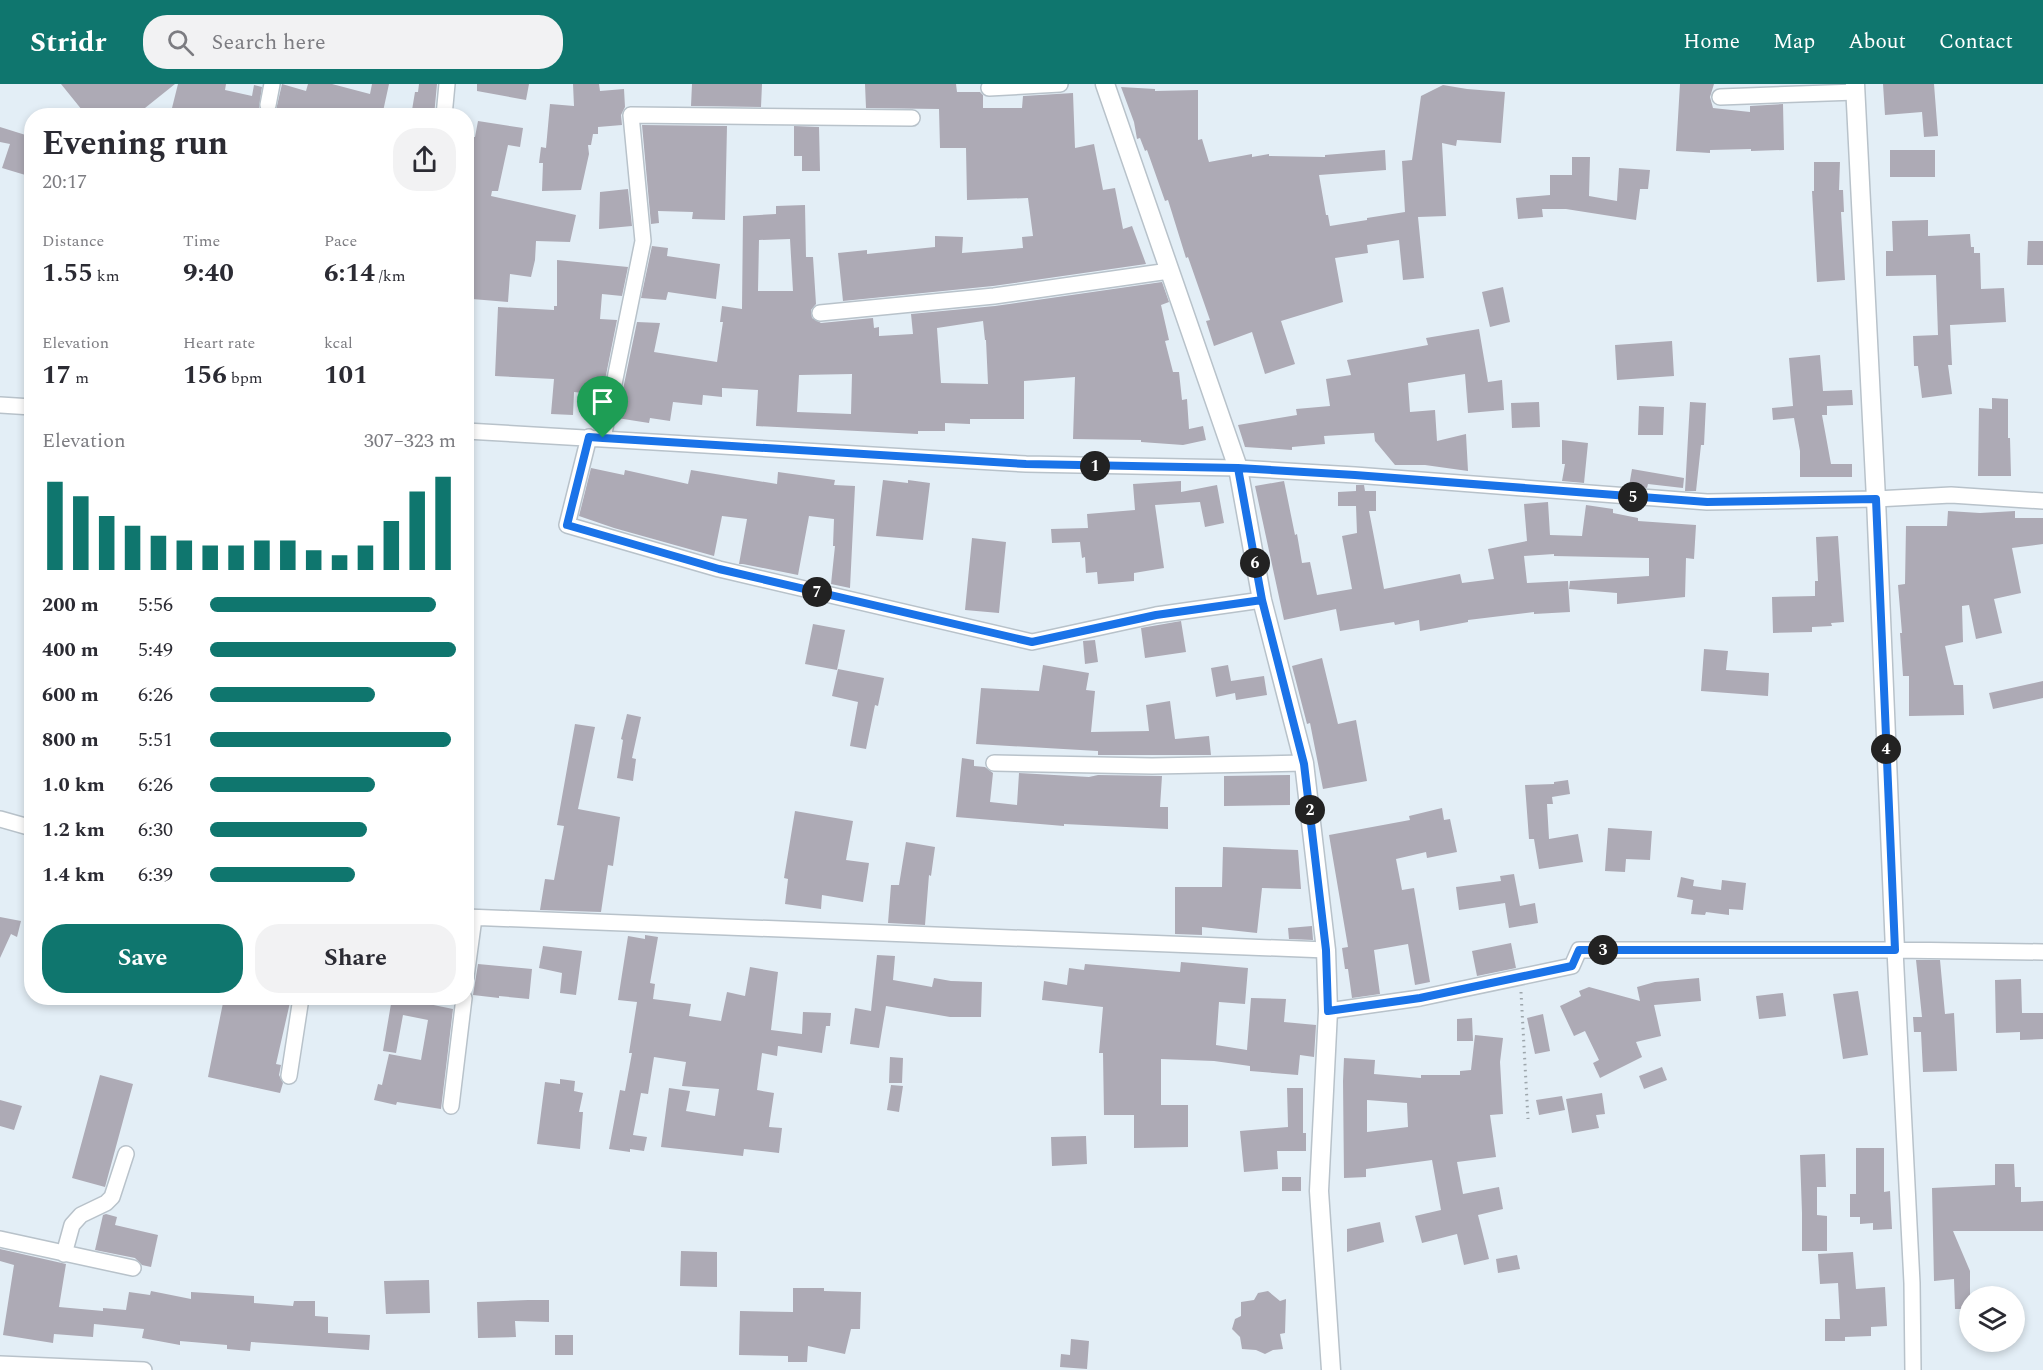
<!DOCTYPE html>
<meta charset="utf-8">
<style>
body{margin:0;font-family:Spectral,serif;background:#f2f2f3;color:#2b2b33;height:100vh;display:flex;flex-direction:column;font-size:22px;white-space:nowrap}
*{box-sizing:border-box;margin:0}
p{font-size:20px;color:#7c7c81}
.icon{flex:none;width:33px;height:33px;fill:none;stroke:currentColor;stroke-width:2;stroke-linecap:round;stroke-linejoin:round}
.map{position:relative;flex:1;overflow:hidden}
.details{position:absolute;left:24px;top:24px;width:450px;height:897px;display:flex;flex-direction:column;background:#fff;border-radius:24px;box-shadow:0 3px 9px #0003}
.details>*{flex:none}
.tools{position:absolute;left:1959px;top:1202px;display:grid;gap:12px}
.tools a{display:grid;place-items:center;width:66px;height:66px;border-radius:50%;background:#fff;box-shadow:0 3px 9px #0003;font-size:30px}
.pin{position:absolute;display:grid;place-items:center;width:51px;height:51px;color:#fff;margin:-62px -26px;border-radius:50% 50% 50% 0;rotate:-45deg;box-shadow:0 0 6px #0007}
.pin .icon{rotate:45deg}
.km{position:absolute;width:30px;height:30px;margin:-15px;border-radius:50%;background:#222;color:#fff;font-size:16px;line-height:30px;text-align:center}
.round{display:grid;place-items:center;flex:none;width:63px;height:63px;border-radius:24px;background:#f2f2f3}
.summary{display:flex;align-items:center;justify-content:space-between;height:102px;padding:0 18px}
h1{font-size:33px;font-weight:700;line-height:45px}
.stats{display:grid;grid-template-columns:repeat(3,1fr);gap:9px;height:102px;padding:6px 18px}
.stats div{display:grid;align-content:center}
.stats b{font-size:26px;font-weight:700}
.stats small{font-size:16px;font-weight:400}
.stats p{font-size:16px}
.chart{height:168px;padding:12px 18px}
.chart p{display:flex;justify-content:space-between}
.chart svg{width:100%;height:108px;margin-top:6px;stroke:#0f766e;stroke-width:6}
.primary-button{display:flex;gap:12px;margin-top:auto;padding:12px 18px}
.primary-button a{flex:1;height:69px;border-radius:24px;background:#0f766e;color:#fff;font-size:24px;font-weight:700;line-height:69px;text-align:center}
.primary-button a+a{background:#f2f2f3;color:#2b2b33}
ul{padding:0 18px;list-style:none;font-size:20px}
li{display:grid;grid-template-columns:96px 72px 1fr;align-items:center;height:45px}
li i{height:15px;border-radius:8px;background:#0f766e}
header{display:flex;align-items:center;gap:36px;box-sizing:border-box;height:84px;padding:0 30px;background:#0f766e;color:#fff}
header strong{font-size:28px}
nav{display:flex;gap:33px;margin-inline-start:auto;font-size:21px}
.search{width:420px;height:54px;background:#f2f2f3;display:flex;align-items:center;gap:15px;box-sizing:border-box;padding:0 21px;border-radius:24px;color:#7c7c81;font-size:22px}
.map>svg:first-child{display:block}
</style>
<header>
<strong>Stridr</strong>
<div class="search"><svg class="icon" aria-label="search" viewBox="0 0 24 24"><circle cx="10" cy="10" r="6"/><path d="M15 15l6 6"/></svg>Search here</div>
<nav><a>Home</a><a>Map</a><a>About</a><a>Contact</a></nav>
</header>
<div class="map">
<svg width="2043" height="1286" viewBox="0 0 2043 1286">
<rect width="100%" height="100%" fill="#e3eef6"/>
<path fill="#adaab5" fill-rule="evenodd" d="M61,0H175L135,32H93L82,26Z
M178,0H226L225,6L252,12L254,1L262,3L259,24L262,29L268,32H170Z
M282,0L306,7L308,0H332L370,10L372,0H389L382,32H294L276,26Z
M419,0H437L434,32H411L415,8H418Z
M477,0H529L526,16L477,7Z
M573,0H599L600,7L624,5L625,23L621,31L622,41L598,43V50H593L591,61H588L589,70L581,106L542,107L543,79H539L541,63L546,64L550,20L574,22Z
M692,0H762L761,23L691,22Z
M865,0H956L957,8H980L983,11V24H1022L1023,12L1073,9L1075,64L1094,60L1103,106L1115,104L1123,145L1132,142L1146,180L993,202L843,217L838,169L867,166V170L935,163V152L963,153L962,169L1023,164L1022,153L1033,152L1028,114L967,116L966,64H940L939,25L866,24Z
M1680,0H1714L1710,13L1713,24L1750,28V22L1783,20L1784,66L1751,67V65L1710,66V69L1676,67Z
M1883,0H1934L1938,52L1924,53L1922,28L1885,31Z
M1443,1L1467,5L1505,8L1501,59L1457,56L1456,62L1442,59L1446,132L1418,133L1424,194L1403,196L1399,156L1367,161L1368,169L1335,174L1343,218L1281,237L1295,280L1265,290L1252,248L1214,262L1206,237L1210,236L1188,173L1186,174L1168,116L1165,117L1147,66L1145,67L1140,54L1137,55L1134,38L1121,3L1155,5V7L1198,6V56L1202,55L1209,78L1252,70V73L1269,70V72L1325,73V71L1385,66L1386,86L1319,91L1326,131H1328L1330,142L1367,136V134L1405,128L1402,77L1412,76L1421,12Z
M478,37L523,44L520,63L508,61L498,107H492L491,112L576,131L570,158L536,157L535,176L531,193L510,190L508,218L472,215L474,184L466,183V120L472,93L466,92V78L471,53H475Z
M642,41L727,42L725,136L692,135L693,128L658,127L659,139L651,140Z
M794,42L819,43L820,87H802V72H794Z
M0,43L32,53V93L2,84L10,60L0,58Z
M1890,66H1935V93H1890Z
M1572,73H1590L1589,112L1617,117L1619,84L1650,86L1648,105H1640L1636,136L1566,125H1542L1543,133L1518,135L1516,114L1550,111V91H1572Z
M1814,78H1840L1839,106H1843L1844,128H1841L1845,196L1817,198L1812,107H1814Z
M628,105L632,142L599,145L600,108Z
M805,121L806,173H813L816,220L811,226L812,234L821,239L873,234L874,244L879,243V252L913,250L911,230L995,222L1162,198L1169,218L1161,221L1169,256L1165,257L1173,288H1179L1182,316L1187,315L1189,345L1203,342L1206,356L1183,361L1141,358V356L1073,355L1075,293L1024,297V335H970V340L945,339V347H918V350L756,342L758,306L722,304V313L703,311L702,321L673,318L670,337L650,334L649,339L617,334L637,238L660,239L654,268L717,278L723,238H720L722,222L742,225L743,132L776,130V122ZM790,155L793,207H758L759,156ZM983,237L985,256H986L988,300L941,299L937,244ZM852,290L851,330L797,328L799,291Z
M1928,136V152L1970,150L1971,163H1974V169H1980L1981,205L2004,204L2006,238L1950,241L1952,281H1948L1952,310L1922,314L1918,282H1914L1913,252L1938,251L1936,191L1886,192V167H1893L1892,137Z
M2028,157H2043V181H2027Z
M652,162L668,164L667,172L720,180L716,215L668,208L666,216L641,214Z
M557,176L628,183L622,212L602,210L600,235L617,236L602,311L574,308L573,331L551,330L554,295L495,292L498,223L554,226V222H557Z
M1503,203L1510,238L1490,243L1482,208Z
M1479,245L1488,298L1502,296L1504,326L1468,329L1465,290L1408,299L1410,328L1435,326L1437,357L1466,350L1468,387L1425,381H1395L1375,357L1374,349L1324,352L1325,360L1292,363V366L1245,363L1238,341L1297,331L1296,325L1330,322L1326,295L1351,291L1347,276L1428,261L1426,254Z
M1672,257L1674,292L1617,296L1615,261Z
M1820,271L1823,307L1852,306L1853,321L1827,322V331H1822L1831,380H1852V393H1800V367L1794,334L1773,336L1772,324L1793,322L1789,274Z
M1992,314L2008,315V354H2010L2011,392H1978L1979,324L1992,325Z
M1539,318L1540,343L1512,344L1511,319Z
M1690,318L1706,319L1704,361H1701L1696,407H1685Z
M1639,322L1664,323L1663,351H1638Z
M1562,356L1588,359L1584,399L1562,397L1565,380H1562Z
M591,384L624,391L625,386L688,400L691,386L777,400L778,388L835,396L834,401L855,402L850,504L831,500L835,462H833L834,435L809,432L798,491L743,480H739L747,435L722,432L714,472L614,444L579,432Z
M1632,385L1684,394L1683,404L1648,400L1647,404L1629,402Z
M883,396L908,399V396L930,399L923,456L876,452Z
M1181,397V408L1217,401L1224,439L1205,443L1200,418L1155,421L1164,484L1134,489V497L1098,500L1097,488L1086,489L1085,473L1082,474L1080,458L1052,459L1051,445L1088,444L1087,430L1135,426L1133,400Z
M1284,397L1295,451L1297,450L1302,479L1310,478L1317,511L1352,505L1342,452L1357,449L1356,422H1338V408L1356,407V401H1364L1365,407H1376V427H1369L1384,505L1460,490L1462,499L1494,495L1488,465L1527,457L1524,420L1548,418L1550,451L1582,452L1586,421L1613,425V429L1638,434V437L1696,441L1694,475L1686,474L1685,513L1617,520V509L1569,505L1570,497L1649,492V474L1554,472V470L1524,472L1527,499L1568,497L1570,528L1534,530V528L1468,536V538L1420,547L1419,536L1395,541L1394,538L1340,547L1336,525L1284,536L1255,402Z
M1948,427L1980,429L2015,427V434H2043V460L2012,464L2021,509L1994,515L2002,549L1976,555L1969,521L1962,522L1963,558L1945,562L1954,601H1963L1964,631L1909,632V592H1903L1900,549H1902L1898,501L1905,500L1906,442H1947Z
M1838,452L1844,538L1831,539L1832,542L1812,543V548L1773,549L1772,513L1815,512V497H1818L1816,453Z
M972,454L1006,458L999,529L965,526Z
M1181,537L1186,568L1145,574L1141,544Z
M813,540L845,546L837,586L805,580Z
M1095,556L1098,578L1085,580L1083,557Z
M1704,565L1728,567L1726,586L1769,589L1768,612L1701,607Z
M1322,574L1338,640L1356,636L1367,697L1323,705L1310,639L1307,640L1292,582Z
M1043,581L1089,589L1086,606L1095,607L1091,648L1149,647L1146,621L1170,617L1175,655L1209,652L1211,671H1098V667L976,660L981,604L1039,607Z
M1228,581L1231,597L1264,592L1267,611L1236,616L1235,609L1216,613L1211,584Z
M838,585L884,594L878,622L875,621L866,665L850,662L858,618L832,612Z
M2043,597V614L1993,625L1989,609Z
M627,630L641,633L632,674L636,675L633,697L617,694L623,656L621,655Z
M575,640L595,643L578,725L620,733L613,782L608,781L601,828L540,826L545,795L554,796L564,742L557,741Z
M962,674L974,676V682L985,683L993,689L990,718L1017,721L1019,689L1089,693L1098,691L1162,692L1160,723H1168V745L1064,740V742L956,733Z
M1290,691V721L1224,722V692Z
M1568,696L1570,710L1552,713L1553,720H1547L1549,755L1578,750L1583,778L1539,785L1534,755H1529L1525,701L1554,700V698Z
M1442,724L1444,736L1450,735L1457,768L1427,774L1426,768L1396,775L1402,806L1414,804L1430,898L1415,901L1408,860L1374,866L1380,910L1352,914L1348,885H1345L1342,864L1348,863L1329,751L1410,736L1409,732Z
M795,727L853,737L846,776L869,779L863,818L822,811L821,825L785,820L788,795L784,794Z
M1608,744L1652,747L1650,776L1626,775L1625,788L1605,787Z
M906,758L935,763L931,792L929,791L925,841L888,839L891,801H899Z
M1223,763L1298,766L1301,805L1262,804L1257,849L1202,843V851L1175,850V803H1222Z
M1514,790L1520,822L1535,819L1538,839L1509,844L1505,819L1459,826L1456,803L1501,797L1500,792Z
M1681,793L1694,796L1693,802L1721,806L1722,796L1746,799L1743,826L1729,825V831L1706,828L1705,831L1691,830L1693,816L1677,813Z
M0,833L21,837L17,853L11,850L0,874Z
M1312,842L1313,856L1289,855L1288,844Z
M645,851L658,853L650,899L655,900L653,915L691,920L689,932L721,937L727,908L745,912L750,883L778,888L771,946L802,950L803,928L831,929L830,942H826L822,969L778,962L777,972L762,969L757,1006L774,1009L769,1043L782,1044L779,1069L744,1065L743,1072L661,1063L669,1004L690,1007L686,1027L715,1032L719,1005L682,1002L686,978L654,973L648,1010L641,1009L633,1051L647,1053L644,1067L630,1065V1068L609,1065L620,1006L625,1007L632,969H629L637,918L618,916L628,852L645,855Z
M1511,859L1516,884L1477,892L1472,867Z
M543,862L582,867L576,911L560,909L562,889L539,884Z
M877,871L895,872L893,896L932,903L934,894L951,897L982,898L981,933H950L886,922L879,964L850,960L855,924L871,927Z
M1916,876H1940L1945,930L1954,929L1957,987L1923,988L1921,948H1914L1913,933H1922Z
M1181,878L1248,884L1245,920L1219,918L1216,961L1247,966L1251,914L1286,915L1284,938L1316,941L1314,973L1300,971L1298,991L1250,987V982L1214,977L1161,975V1021H1188V1063L1134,1064V1031H1104L1103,969H1099L1103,923L1042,916L1044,897L1067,901L1069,884L1084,886L1085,880L1180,888Z
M478,880L532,885L529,915L499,912V914L473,911Z
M1699,894L1701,917L1654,921L1661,952L1636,958L1642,973L1600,994L1593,979L1599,976L1585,947L1574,952L1560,922L1581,912L1579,907L1589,903L1640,917L1637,903L1655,898Z
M2021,895L2022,929H2043V955L2020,956V948L1996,949L1995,896Z
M1858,907L1868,971L1843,975L1833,910Z
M1783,909L1786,932L1759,935L1756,912Z
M224,914L256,920L258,914H291L276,980L281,981L279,991L283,999L280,1009L208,993Z
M392,914H415L414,917L453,925L441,1025L397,1018L396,1021L374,1016L378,1000L382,1001L389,970L421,976L428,936L403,931L396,969L383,967Z
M1543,930L1550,967L1535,970L1527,934Z
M1472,934L1473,957H1457V935Z
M1475,951L1503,954L1500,978L1503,1030L1490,1031L1496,1073L1457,1078L1463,1110L1499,1103L1503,1125L1478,1131L1489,1175L1464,1181L1457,1150L1422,1159L1415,1132L1441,1126L1432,1076L1366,1085V1093L1344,1094L1343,997L1344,974L1375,976L1374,990L1421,994V991H1460V987L1471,986ZM1367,1016L1407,1019L1408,1043L1367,1048Z
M890,973L903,974L902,999H889Z
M1662,983L1667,996L1644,1005L1639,992Z
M100,991L133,1000L105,1103L72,1094Z
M560,995L575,997L574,1007L583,1009L579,1028H583L580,1065L537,1060L545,998L560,1000Z
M891,1001L903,1002L899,1028L887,1026Z
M1287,1004H1303V1049H1306V1067H1277L1278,1085L1244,1088L1240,1047L1288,1043Z
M1602,1009L1605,1030L1596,1031L1599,1044L1572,1049L1566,1015Z
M1562,1012L1565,1026L1539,1031L1536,1016Z
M0,1016L22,1022L14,1046L0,1042Z
M1086,1052L1087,1080L1052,1082L1051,1053Z
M1856,1064H1884V1108L1890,1107L1892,1145L1873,1146V1139L1860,1140V1133H1850V1110H1856Z
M1825,1070L1826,1103H1817V1131L1827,1132V1167H1802V1129L1800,1071Z
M1995,1080H2014L2015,1103H2021V1118L2043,1117V1147H1953L1970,1187V1225H1955L1954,1195L1934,1197L1932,1104L1995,1101Z
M1282,1093H1301V1107H1282Z
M106,1130L117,1133L115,1141L158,1151L151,1183L142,1181L135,1174L95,1166L103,1131Z
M1380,1138L1384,1158L1347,1168V1145Z
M0,1165L66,1180L59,1223L103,1227V1224L126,1226L129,1208L150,1211L151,1207L191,1215V1208L254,1212V1219L293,1222L294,1217H315V1232L328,1233V1249L370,1251L369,1266L251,1258L250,1267L227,1265V1261L180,1257V1261L142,1254L144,1245L94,1240L93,1253L54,1250L53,1259L3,1251L14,1181L0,1177Z
M681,1167L717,1168V1203L680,1202Z
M1853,1168L1856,1205L1885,1203L1887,1242L1871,1243V1252L1845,1253V1257H1825V1235H1840L1838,1199L1820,1200L1818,1170Z
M1517,1171L1520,1185L1498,1189L1496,1175Z
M429,1196L430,1229L386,1230L384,1197Z
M793,1204H824V1207L861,1208L860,1245H851L845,1270L808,1262L807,1278H788V1272L739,1271L740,1227L793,1228Z
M1268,1207L1280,1217L1286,1215L1285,1249L1280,1250L1283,1265L1273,1266L1265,1270L1256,1266L1242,1265L1240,1253L1232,1245L1235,1235L1241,1232V1218L1254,1216L1258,1209Z
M528,1216H549V1238L515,1237L516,1253L478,1254L477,1218Z
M555,1251H573V1271H555Z
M1071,1255L1089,1257L1087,1285L1060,1283L1061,1270L1070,1271Z"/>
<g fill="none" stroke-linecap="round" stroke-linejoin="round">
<g stroke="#b8c2ca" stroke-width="18">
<path id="minor" d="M989,4L1060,0
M1720,13L1856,8
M268,21L272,0
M444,32L447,0
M820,229L994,212L1169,187
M0,321L32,323
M466,347L1026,380L1238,384L1355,391L1707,418L1876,415L1951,411L2043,417
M589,353L567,441L719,485L1032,558L1156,531L1262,516
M603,354L643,157L631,31L912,34
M994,679L1152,682L1304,679
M0,735L32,744
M466,833L1326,866
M1895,866L1912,1199L1913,1286
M466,893L474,834
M1328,927L1420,914L1572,882L1579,866H1895L2043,868
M289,992L301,914
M451,1022L464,914
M0,1155L133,1184
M64,1170L72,1141L81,1131L106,1119L112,1113L126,1070
M0,1280L144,1286"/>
</g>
<g stroke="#b8c2ca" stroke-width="21">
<path id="tertiary" d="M1105,0L1238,384L1262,516L1304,679L1326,866L1328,927L1319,1107L1331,1286
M1855,0L1876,415L1895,866"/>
</g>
<path stroke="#9da6ac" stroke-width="3" stroke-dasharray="1.5 4.5" stroke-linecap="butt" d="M1521,908L1528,1035"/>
<use href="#minor" stroke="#fff" stroke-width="15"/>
<use href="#tertiary" stroke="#fff" stroke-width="18"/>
</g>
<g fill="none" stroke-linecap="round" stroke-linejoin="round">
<g stroke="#fff" stroke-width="12">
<path id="route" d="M603,354L1026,380L1238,384L1262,516L1304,680L1326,866L1328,927L1420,914L1572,882L1579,866H1895L1876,415L1707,418L1355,391L1238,384L1262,516L1156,531L1032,558L719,485L567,441L589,353L603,354"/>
</g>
<use href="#route" stroke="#1a73e8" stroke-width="8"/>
</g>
</svg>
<div class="tools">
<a><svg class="icon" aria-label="layers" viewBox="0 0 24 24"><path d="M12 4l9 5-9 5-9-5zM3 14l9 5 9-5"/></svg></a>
</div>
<div class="pin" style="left:603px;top:354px;background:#1e9e55"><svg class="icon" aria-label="arrive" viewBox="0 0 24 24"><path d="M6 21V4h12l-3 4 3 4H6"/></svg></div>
<b class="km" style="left:1095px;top:382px">1</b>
<b class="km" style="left:1310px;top:726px">2</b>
<b class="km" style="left:1603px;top:866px">3</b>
<b class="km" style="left:1886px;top:665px">4</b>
<b class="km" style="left:1633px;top:413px">5</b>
<b class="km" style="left:1255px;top:479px">6</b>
<b class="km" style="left:817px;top:508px">7</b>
<section class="details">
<div class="summary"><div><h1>Evening run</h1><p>20:17</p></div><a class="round"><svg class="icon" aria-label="share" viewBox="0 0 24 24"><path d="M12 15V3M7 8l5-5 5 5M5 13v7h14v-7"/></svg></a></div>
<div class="stats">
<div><p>Distance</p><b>1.55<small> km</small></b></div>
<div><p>Time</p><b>9:40</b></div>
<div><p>Pace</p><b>6:14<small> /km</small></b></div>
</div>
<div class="stats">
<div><p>Elevation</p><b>17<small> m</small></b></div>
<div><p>Heart rate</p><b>156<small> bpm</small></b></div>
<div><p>kcal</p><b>101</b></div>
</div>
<div class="chart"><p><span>Elevation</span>307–323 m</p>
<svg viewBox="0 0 160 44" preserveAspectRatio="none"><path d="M5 44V8M15 44V14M25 44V22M35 44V26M45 44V30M55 44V32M65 44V34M75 44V34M85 44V32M95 44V32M105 44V36M115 44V38M125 44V34M135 44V24M145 44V12M155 44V6"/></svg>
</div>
<ul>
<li><b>200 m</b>5:56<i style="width:92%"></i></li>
<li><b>400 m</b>5:49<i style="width:100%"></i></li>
<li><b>600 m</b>6:26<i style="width:67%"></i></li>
<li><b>800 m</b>5:51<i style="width:98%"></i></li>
<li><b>1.0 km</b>6:26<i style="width:67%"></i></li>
<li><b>1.2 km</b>6:30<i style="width:64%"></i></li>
<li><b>1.4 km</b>6:39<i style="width:59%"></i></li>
</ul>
<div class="primary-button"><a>Save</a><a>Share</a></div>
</section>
</div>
